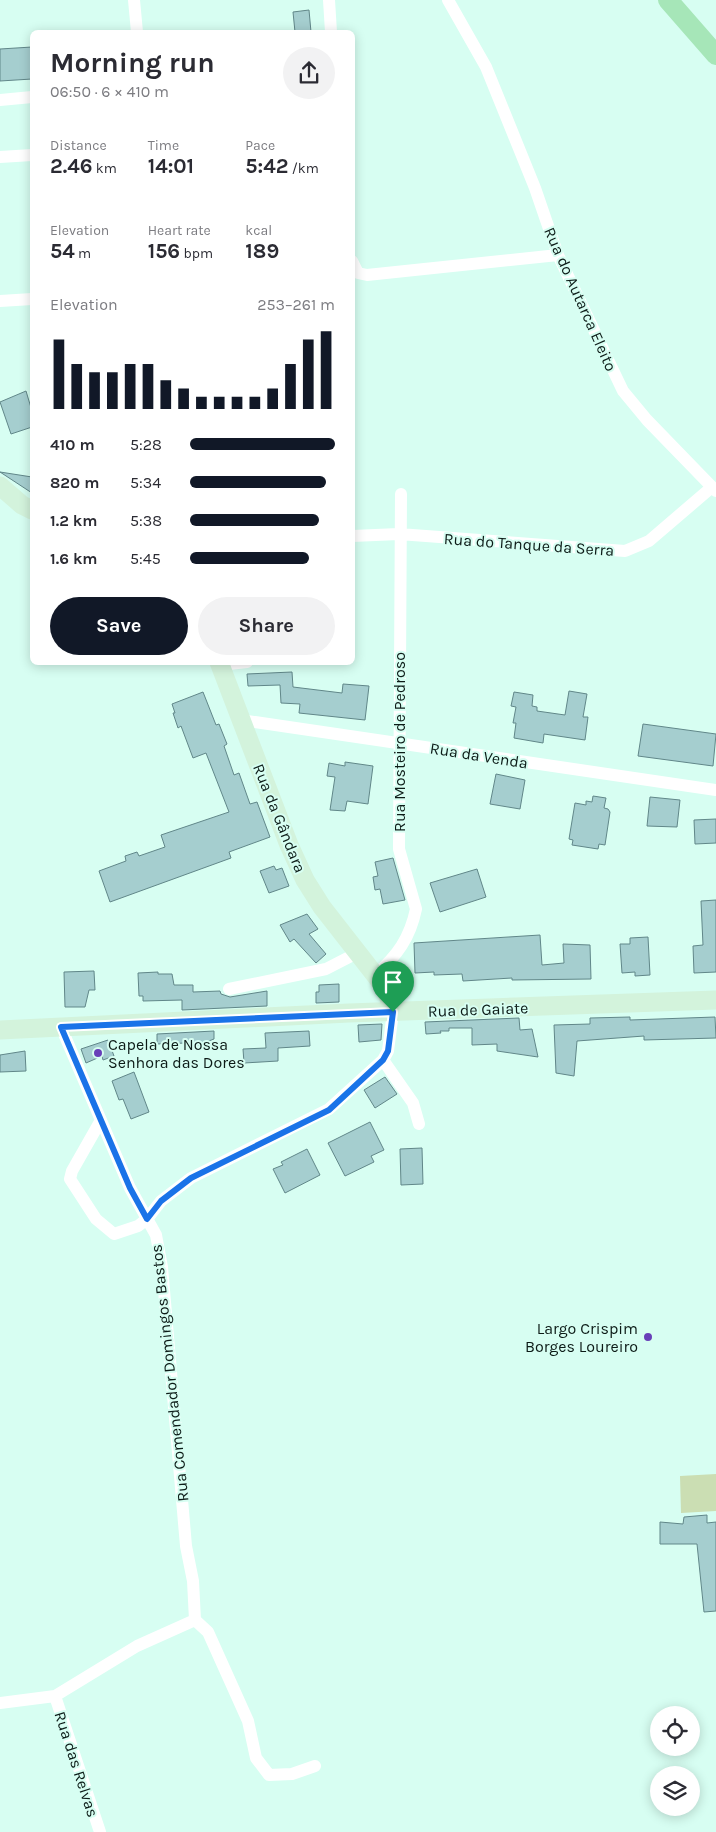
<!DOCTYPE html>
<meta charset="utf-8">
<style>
body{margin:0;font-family:Karla,sans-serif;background:#f2f2f3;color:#2b2b33;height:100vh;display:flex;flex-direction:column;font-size:19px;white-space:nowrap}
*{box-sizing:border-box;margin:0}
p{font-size:16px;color:#7c7c81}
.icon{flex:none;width:28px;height:28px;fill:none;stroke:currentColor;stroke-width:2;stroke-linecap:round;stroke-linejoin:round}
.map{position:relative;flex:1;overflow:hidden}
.sheet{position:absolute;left:30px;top:30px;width:325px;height:635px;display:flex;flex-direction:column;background:#fff;border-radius:8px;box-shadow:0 2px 12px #0003}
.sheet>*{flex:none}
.tools{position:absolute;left:650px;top:1706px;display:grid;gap:10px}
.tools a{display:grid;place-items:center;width:50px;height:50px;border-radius:50%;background:#fff;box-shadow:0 2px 12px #0003;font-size:25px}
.pin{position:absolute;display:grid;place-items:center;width:42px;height:42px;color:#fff;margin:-51px -21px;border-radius:50% 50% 50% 0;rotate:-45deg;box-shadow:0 0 5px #0007}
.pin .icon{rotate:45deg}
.round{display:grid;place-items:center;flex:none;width:52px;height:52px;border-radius:26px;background:#f2f2f3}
.head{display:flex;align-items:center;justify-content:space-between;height:85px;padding:0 20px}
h1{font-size:28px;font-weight:700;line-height:38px}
.stats{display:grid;grid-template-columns:repeat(3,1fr);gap:8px;height:85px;padding:5px 20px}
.stats div{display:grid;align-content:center}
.stats b{font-size:21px;font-weight:700}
.stats small{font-size:14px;font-weight:400}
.stats p{font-size:14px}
.chart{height:140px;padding:10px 20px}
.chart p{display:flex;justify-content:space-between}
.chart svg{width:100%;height:90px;margin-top:5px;stroke:#111827;stroke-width:6}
.primary-button{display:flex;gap:10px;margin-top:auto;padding:10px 20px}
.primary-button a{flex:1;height:58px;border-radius:30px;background:#111827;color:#fff;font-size:20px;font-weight:700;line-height:58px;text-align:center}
.primary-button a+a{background:#f2f2f3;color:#2b2b33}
ul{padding:0 20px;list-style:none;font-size:16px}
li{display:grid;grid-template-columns:80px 60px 1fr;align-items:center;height:38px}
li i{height:12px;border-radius:6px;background:#111827}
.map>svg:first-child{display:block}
</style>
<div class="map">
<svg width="716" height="1832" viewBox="0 0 716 1832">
<rect width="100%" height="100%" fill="#d7fef2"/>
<path fill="#cbdeb3" d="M716,1474V1511L681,1513L680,1476Z"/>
<path fill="#a5cecf" stroke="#618789" d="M309,10L311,32H295L293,12Z
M32,47V79L0,81V49Z
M26,391L32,411V427L11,434L0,402Z
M0,472L32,477V493Z
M292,672L293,687L342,693L343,684L369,686L365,720L299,713L300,704L281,703L280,685L248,686L247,674Z
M569,691L587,694L583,717H588L585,740L544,734L543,743L514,738L516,723H513L516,707L511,706L514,692L533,695L532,706L537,707V711L565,715Z
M203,692L216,725L219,724L227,744L224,746L234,775L239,773L250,804L257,802L270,837L229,852L231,858L110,902L99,871L126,861L125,856L137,852L139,856L165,847L161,835L229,812L206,753L193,758L181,726L178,728L173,713H175L172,704Z
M643,724L716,734L713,766L638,756Z
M345,762L373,766L368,804L347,801L345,811L330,810L335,777L327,776L329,763L345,766Z
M496,774L525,780L520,809L490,804Z
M593,796L606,798L604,808L608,809L610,812L605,845L599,844L598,849L572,845L573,840L569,839L575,803L586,805V801L592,802Z
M650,797L680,800L677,827L647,826Z
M716,819V843L695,844L694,820Z
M393,858L405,900L383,904L380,889L375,890L373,877L378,876L375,862Z
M274,866L276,870L282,868L289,886L269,893L260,871Z
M477,869L486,897L440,912L430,883Z
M716,900V972L694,973L693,946L703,945L701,901Z
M307,914L318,929L309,934L326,954L316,963L294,939L290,942L280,925Z
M540,935L542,965L564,963L563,944L590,945L591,979L512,980V978L463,981L462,974L434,975V972L415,973L414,943Z
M648,937L650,975L635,976V972L622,973L620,944H630V938Z
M94,971L95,990H89L85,1007H65L64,972Z
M158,972V974H172L174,985H193V992L220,991L221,994L230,997L267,991V1006L182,1010V1000L143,1001V996H139L138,973Z
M339,984V1002L316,1003V992H319V985Z
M630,1017V1020L715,1017L716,1038L644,1040V1036L577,1041L574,1076L556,1073L554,1025L590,1024V1018Z
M519,1018L520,1030L532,1029L538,1057L497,1051V1044L472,1045V1028H449V1031H440L441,1033L426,1034L425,1022Z
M382,1024L381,1040L359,1042L358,1025Z
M214,1031V1039L188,1049L186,1043L157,1044V1034Z
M309,1031L310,1046L278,1048V1061L244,1063L243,1049L266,1048L265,1033Z
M108,1040L114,1056L103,1060L102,1056L86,1063L81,1049Z
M25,1051L26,1071L0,1072V1055Z
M134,1072L149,1112L131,1119L123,1099L119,1100L112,1081Z
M385,1077L397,1094L375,1108L364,1090Z
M370,1122L384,1150L371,1156L374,1162L345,1176L328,1143Z
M422,1148L423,1184L401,1185L400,1149Z
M307,1149L320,1175L285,1193L273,1169L283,1165L281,1162Z
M707,1515V1523L716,1522V1611L704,1612L697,1544H660V1522L683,1524L684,1517Z"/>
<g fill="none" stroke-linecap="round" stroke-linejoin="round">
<path stroke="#fff" stroke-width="12" d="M134,0L137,32
M329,0L331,32
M448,0L486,67L535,188L558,255L623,391L647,420L716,491
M0,100L32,97
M0,157L32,155
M352,261L358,273L367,275L558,255
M0,301L32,299
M352,536L399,534L625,551L649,541L712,487
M220,665L247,662
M241,720L716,790
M376,974C397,956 410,938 416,909L399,849L401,494
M229,989L326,969L359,952
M61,1027L130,1188L156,1235L162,1267L186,1546L193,1581L195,1620
M383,1060L413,1103L419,1124
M101,1120L72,1171L70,1179L96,1219L114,1234L138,1226L147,1219L161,1201L191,1178L329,1109L383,1060L388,1051L393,1012
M195,1620L208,1632L248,1721L256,1758L269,1775L292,1774L315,1766
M55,1696L100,1832
M0,1703L55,1696L137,1646L195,1620"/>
<path stroke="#d3f3dc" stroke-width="19" d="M0,486L22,505L32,510
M219,662L289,845L305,880L322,907L386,989L393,1012
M0,1030L349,1013L716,1000"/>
<path stroke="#a6e6b8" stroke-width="20" d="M668,0L716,55"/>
</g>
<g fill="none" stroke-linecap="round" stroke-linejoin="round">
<g stroke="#fff" stroke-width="10">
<path id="route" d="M393,1012L388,1051L383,1060L329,1110L191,1178L161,1201L147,1219L130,1188L61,1027Z"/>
</g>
<use href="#route" stroke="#1a73e8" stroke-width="6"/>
</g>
<g fill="#683fb8" stroke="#d7fef2" stroke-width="2">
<circle cx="98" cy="1053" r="5"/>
<circle cx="648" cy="1337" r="5"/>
</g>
<g text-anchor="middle" stroke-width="4" stroke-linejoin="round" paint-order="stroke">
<g font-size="16" fill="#0c1b17" stroke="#d7fef2">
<text transform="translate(581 299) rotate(66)" y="6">Rua do Autarca Eleito</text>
<text transform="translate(529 544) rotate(4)" y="6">Rua do Tanque da Serra</text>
<text transform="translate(399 742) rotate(-90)" y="6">Rua Mosteiro de Pedroso</text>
<text transform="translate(479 755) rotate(9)" y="6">Rua da Venda</text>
<text transform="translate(280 818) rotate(68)" y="6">Rua da Gândara</text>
<text transform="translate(478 1009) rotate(-2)" y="6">Rua de Gaiate</text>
<text transform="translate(169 1373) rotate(-96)" y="6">Rua Comendador Domingos Bastos</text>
<text transform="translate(77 1764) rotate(72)" y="6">Rua das Relvas</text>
</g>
<g font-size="16" fill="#0c1b17" stroke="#d7fef2" text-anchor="start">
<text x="108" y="1050">Capela de Nossa<tspan x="108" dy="18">Senhora das Dores</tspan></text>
<text x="638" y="1334" text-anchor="end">Largo Crispim<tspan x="638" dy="18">Borges Loureiro</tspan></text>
</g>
</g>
</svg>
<div class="tools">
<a><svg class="icon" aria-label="locate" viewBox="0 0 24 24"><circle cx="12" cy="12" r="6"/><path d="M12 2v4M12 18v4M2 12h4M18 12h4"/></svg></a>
<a><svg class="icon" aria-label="layers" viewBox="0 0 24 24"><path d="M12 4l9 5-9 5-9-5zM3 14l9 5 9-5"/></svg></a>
</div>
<div class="pin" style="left:393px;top:1012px;background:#1e9e55"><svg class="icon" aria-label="arrive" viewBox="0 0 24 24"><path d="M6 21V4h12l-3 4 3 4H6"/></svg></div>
<section class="sheet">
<div class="head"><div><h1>Morning run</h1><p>06:50 · 6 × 410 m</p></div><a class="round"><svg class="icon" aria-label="share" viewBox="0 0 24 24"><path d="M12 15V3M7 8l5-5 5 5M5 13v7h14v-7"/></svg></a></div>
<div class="stats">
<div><p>Distance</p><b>2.46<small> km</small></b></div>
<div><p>Time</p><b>14:01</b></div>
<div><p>Pace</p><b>5:42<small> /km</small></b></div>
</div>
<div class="stats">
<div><p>Elevation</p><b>54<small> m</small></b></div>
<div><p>Heart rate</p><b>156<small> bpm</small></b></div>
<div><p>kcal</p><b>189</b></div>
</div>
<div class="chart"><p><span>Elevation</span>253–261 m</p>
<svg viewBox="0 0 160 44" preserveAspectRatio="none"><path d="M5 44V10M15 44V22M25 44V26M35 44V26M45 44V22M55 44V22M65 44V30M75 44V34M85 44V38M95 44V38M105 44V38M115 44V38M125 44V34M135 44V22M145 44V10M155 44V6"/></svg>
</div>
<ul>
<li><b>410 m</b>5:28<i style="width:100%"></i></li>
<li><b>820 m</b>5:34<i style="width:94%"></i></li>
<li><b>1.2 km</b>5:38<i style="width:89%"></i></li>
<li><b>1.6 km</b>5:45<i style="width:82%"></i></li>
</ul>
<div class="primary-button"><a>Save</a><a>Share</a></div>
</section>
</div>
